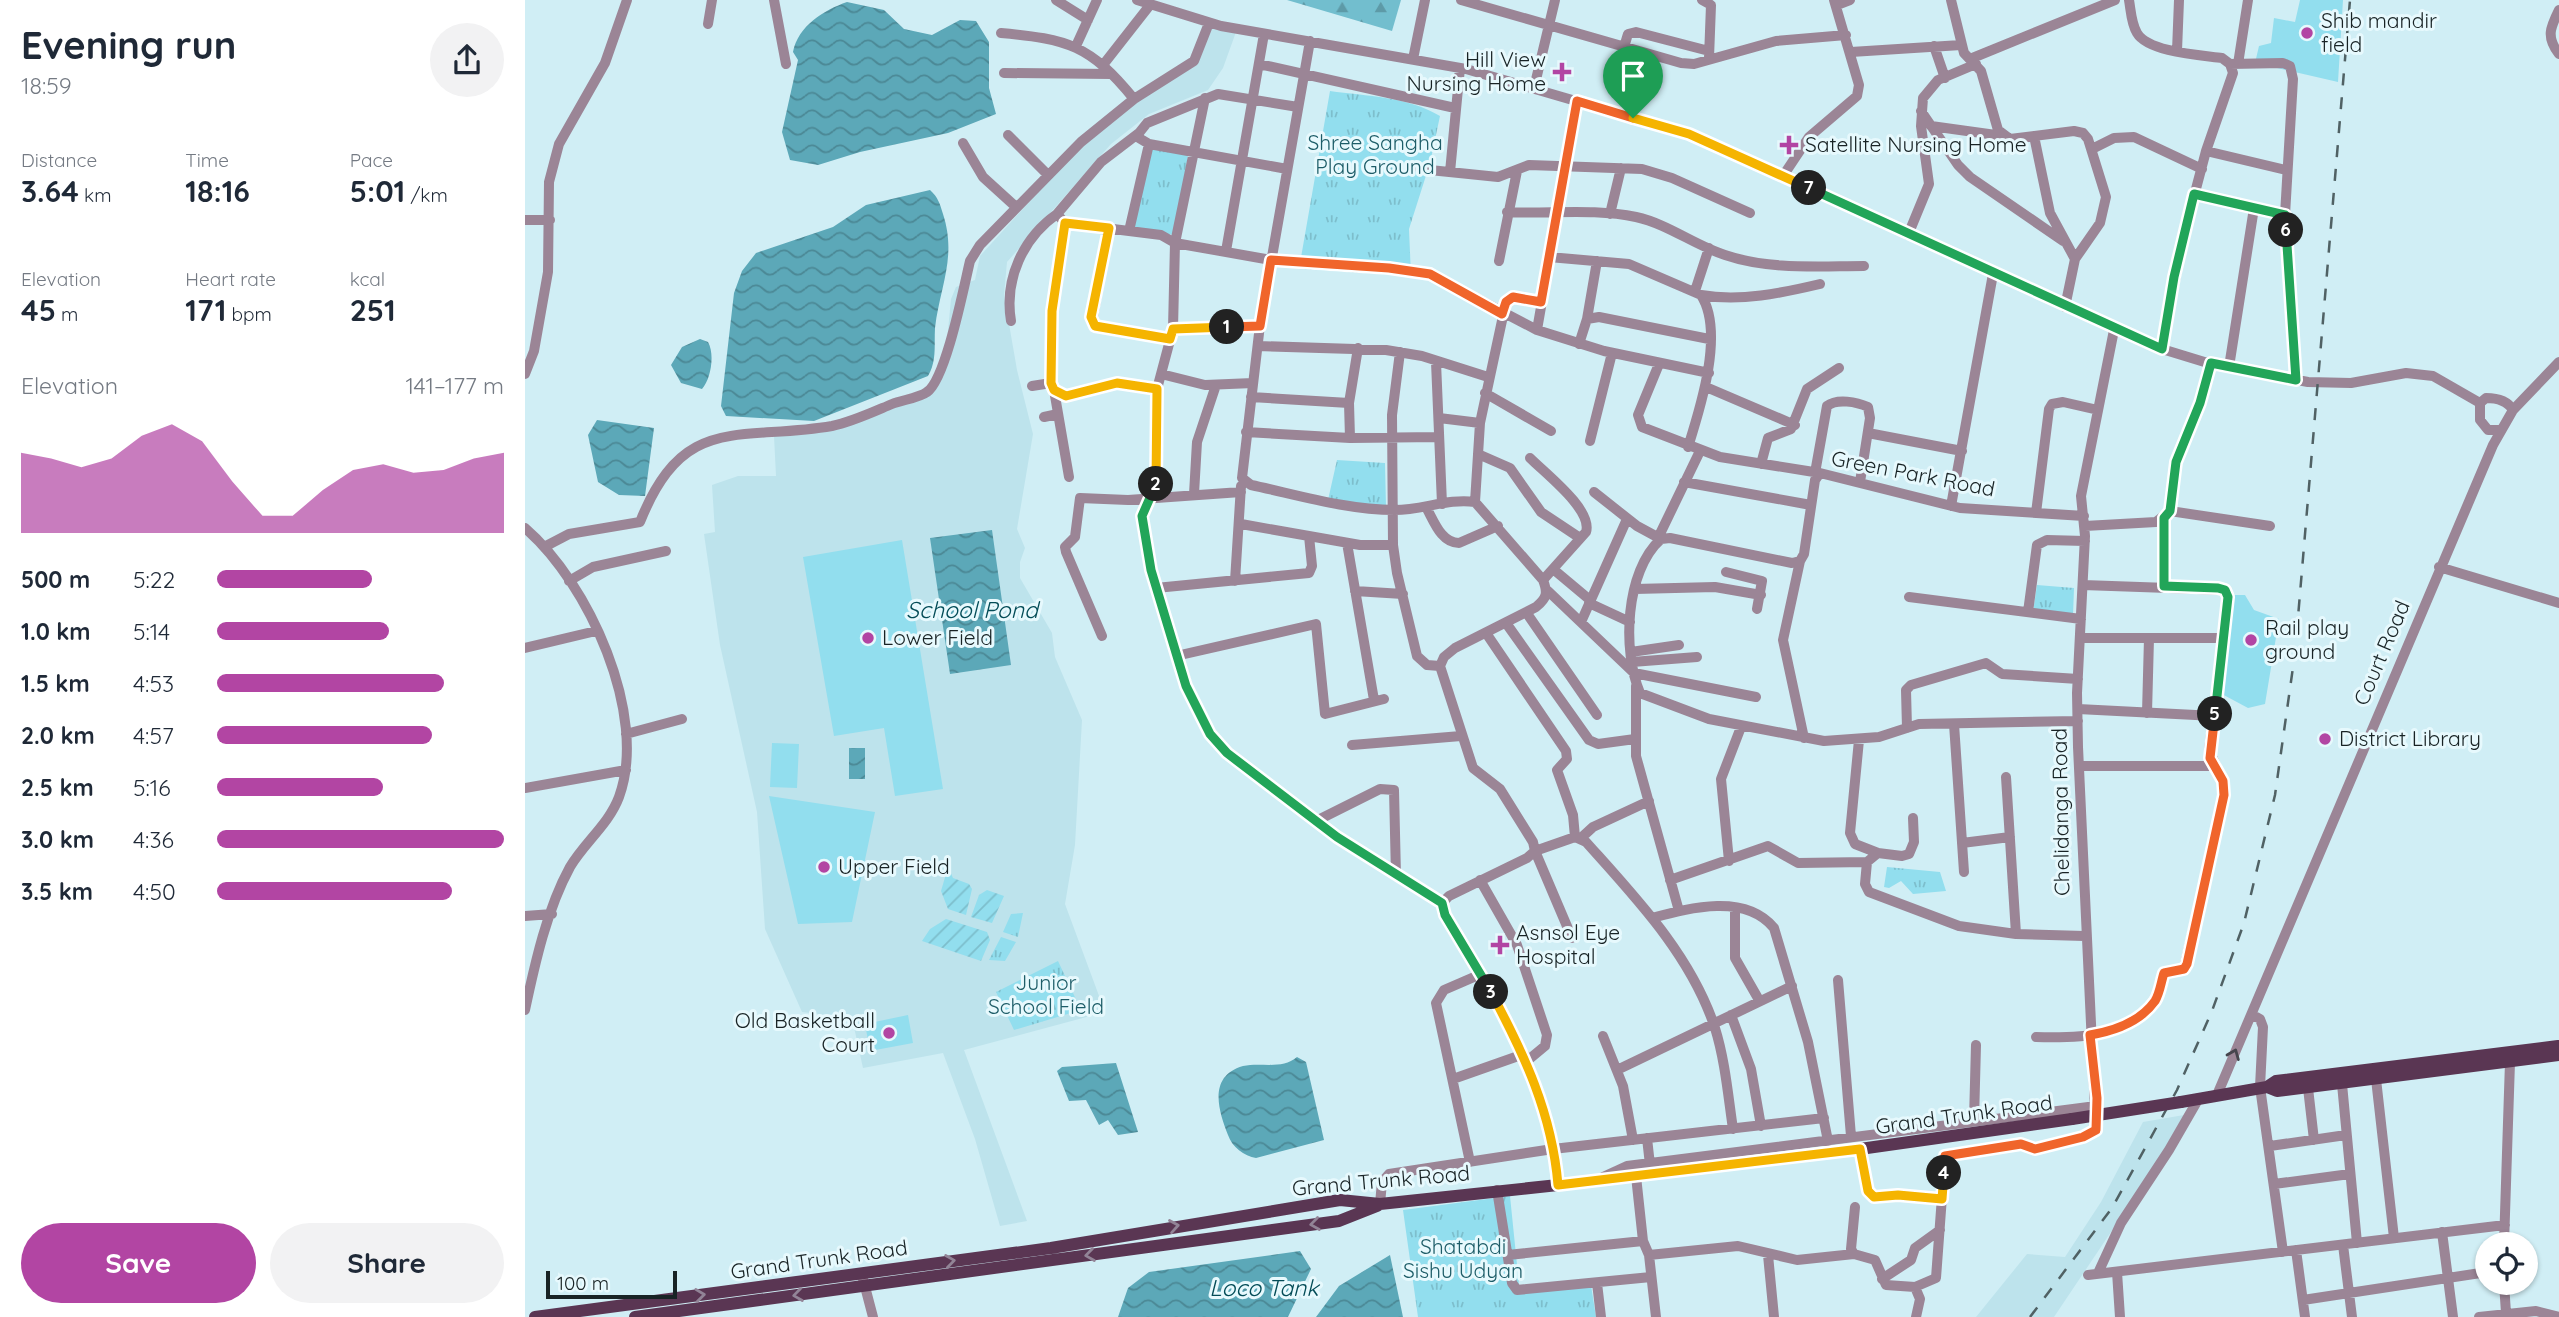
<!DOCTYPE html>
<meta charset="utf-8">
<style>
body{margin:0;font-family:Quicksand,sans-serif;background:#f2f2f3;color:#1f2937;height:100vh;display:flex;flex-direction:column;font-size:26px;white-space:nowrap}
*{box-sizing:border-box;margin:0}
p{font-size:23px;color:#747a83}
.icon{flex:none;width:38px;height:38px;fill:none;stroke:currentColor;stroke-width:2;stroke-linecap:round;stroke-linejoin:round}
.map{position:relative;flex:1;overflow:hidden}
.side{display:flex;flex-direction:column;background:#fff;width:525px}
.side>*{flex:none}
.controls{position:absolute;left:1950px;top:1232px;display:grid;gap:14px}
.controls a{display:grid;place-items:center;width:63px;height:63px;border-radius:50%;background:#fff;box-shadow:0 2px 5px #0004;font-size:35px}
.scale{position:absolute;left:21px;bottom:18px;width:131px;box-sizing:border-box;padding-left:7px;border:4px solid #182325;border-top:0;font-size:19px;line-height:24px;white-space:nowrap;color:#182325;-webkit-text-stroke:5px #e7f9fd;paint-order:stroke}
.pin{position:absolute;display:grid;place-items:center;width:60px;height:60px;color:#fff;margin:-72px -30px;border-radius:50% 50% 50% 0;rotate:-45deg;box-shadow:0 0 7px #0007}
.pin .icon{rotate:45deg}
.km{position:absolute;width:35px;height:35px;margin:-18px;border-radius:50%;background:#222;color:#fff;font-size:19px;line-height:35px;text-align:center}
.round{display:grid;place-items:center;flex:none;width:74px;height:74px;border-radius:37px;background:#f2f2f3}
.summary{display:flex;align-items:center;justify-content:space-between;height:119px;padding:0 21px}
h1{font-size:38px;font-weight:700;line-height:52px}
.figures{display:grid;grid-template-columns:repeat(3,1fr);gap:10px;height:119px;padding:7px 21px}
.figures div{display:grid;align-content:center}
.figures b{font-size:30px;font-weight:700}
.figures small{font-size:19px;font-weight:400}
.figures p{font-size:19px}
.chart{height:196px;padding:14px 21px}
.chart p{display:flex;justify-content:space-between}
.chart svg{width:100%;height:126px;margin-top:7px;fill:#b245a3;opacity:.7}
.primary-button{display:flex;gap:14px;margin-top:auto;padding:14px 21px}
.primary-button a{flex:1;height:80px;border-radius:42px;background:#b245a3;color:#fff;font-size:28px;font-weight:700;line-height:80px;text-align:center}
.primary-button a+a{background:#f2f2f3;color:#1f2937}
ul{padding:0 21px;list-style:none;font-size:23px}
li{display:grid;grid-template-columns:112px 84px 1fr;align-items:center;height:52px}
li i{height:18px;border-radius:9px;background:#b245a3}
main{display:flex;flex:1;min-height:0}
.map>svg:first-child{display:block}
</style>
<main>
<section class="side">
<div class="summary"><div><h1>Evening run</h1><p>18:59</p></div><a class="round"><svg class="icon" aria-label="share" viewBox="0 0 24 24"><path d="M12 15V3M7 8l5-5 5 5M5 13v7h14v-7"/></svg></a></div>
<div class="figures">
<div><p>Distance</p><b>3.64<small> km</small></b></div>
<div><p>Time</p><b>18:16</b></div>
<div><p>Pace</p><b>5:01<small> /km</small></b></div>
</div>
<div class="figures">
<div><p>Elevation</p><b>45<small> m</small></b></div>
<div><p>Heart rate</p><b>171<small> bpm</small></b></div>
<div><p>kcal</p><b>251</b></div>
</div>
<div class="chart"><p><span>Elevation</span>141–177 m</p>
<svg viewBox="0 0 160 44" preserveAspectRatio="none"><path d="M0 44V16L10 18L20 21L30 18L40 10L50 6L60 12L70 26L80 38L90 38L100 29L110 22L120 20L130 23L140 22L150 18L160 16V44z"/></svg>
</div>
<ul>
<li><b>500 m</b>5:22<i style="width:54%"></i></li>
<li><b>1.0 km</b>5:14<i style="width:60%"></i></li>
<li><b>1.5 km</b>4:53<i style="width:79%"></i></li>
<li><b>2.0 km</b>4:57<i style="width:75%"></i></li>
<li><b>2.5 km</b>5:16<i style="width:58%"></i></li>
<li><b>3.0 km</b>4:36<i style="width:100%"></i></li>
<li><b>3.5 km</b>4:50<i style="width:82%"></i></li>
</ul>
<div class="primary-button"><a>Save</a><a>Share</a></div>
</section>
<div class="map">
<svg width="2034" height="1317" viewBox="0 0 2034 1317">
<defs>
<pattern id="grass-tufts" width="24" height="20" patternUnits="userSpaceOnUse" patternTransform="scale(1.75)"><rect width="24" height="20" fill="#92deee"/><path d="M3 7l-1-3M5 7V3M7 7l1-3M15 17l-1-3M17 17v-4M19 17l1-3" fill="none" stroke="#7dbecc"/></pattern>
<pattern id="forest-firs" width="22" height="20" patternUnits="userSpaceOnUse" patternTransform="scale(1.75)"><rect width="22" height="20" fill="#72bece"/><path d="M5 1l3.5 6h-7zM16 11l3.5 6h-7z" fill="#5d9aa7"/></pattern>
<pattern id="garden-furrows" width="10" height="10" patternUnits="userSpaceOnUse" patternTransform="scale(1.75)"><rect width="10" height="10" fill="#92deee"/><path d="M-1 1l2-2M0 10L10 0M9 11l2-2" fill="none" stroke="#7dbecc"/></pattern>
<pattern id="water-waves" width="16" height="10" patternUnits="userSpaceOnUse" patternTransform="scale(1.75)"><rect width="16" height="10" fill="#5ca8b8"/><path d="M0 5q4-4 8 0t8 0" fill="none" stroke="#4b8895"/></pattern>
</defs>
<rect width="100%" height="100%" fill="#d0eef5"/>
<path fill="#bde3ec" d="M685,27L711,32L698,68L683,90L624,114L586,144L482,262L479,295L492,370L508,434L492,529L500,548L495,562V578L527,633L530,657L557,720L550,845L540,904L580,1012L439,1050L502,1221L475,1226L450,1139L418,1053L338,1068L327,1018L277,1012L240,929L232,812L195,645L179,534L190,532L187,485L213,476H251L249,436L271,433L401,392L419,372L426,299L431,287L450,280L455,256L558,143L628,89L672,65Z
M1665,1114L1529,1317H1451L1502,1254L1540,1257L1576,1202L1618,1122Z"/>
<path fill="url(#grass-tufts)" d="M805,91C841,96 884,97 915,116L905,163L884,229L886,276L774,269Z
M626,145L664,150L649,235L608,228Z
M812,460L860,463L861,507L803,500Z
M1512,585L1549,588L1548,616L1508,612Z
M1362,867L1415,872L1421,891L1388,894L1376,881L1364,888L1359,887Z
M498,913L493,937L478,932L486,914Z
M476,937L491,942L480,961L464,960Z
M533,961L556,1010L489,1030L471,992Z
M985,1196L995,1294L1066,1285L1071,1317H893L878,1210Z"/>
<path fill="url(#forest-firs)" d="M762,0H876L867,31Z"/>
<path fill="url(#garden-furrows)" d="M423,867L428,878L444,884L447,889L441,915L423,909L416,891Z
M462,890L479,896L467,923L446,917L454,895Z
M421,919L462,932L465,940L456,961L397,941L405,929Z"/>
<path fill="#92deee" d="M1775,0H1818L1813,82L1730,63L1734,46L1746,43L1749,18L1770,22Z
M377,540L418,789L370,796L359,728L309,736L278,557Z
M1706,595H1720L1729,610L1754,619L1740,704L1723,708L1695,693Z
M247,743L274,744L272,788L245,787Z
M244,796L350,812L327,922L273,924Z
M383,1015L388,1043L345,1051L340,1024Z"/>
<path fill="url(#water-waves)" d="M322,2L359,10L379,29L407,35L435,20L451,21L464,42V88L471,114L423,133L335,152L293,165L265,160L257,132L273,60L268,52C273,26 299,10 322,2Z
M405,190C413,197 415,204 418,214C432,257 415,286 410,328C409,345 412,361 403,376L289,421L201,416L196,406L209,293L217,271L231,253L308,227L341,205Z
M175,339L183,342C190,354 186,379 177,389L156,383L146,365L157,347Z
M72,420L129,428L120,496L94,495L73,482L63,435Z
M467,530L486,665L425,674L405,538Z
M324,748H340V779H324Z
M772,1057L781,1062L799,1140L731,1158C719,1156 707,1147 703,1135C693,1110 683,1076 718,1066C736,1062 757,1070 772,1057Z
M591,1063L613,1132L593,1135L583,1120L574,1125L561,1100L544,1101L532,1071L537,1067Z
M775,1251L786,1269L763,1317H593L603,1288L624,1272Z
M865,1255L878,1317H791L814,1286Z"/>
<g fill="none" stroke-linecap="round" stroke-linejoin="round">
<path stroke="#9b8596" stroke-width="10" d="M249,0L261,64
M531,0L563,20
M612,0L696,26L941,69L1164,134L1637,349L1686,364L1783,382L1826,383L1881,373L1908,376L1955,403
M936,0L1156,63L1169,64L1251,41L1321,35
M1177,0L1186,5L1184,58
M1426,0L1439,53L1456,71L1473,130L1485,139L1549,131L1558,133L1563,139L1581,197L1575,223L1550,259L1540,307
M1604,0C1606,11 1606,23 1612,33C1623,52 1675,55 1697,58L1705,64L1708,73L1681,151L1658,238L1637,349
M1312,5L1325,0
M2034,10C2025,28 2021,37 2034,54
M183,24L187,0
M476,33C543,39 565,45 609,99
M785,41L735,325L717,478L726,485C773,495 822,510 870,510C897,510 924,498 950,502L1018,580C1023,593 1022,598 1011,607L930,648L919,657L915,666L948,768L975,789L1008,842L1010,851L1002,858L924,896L917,903C918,923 945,956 956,974C994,1040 1026,1108 1033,1185
M551,46L572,0
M1409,46L1420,78
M1099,47L1103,34L1111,32L1184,51
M1652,51L1654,0
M1326,52L1436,45
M888,59L900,0
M1445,59L1590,0
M734,64L930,108
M1705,64L1758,63L1765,66L1768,79L1760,215L1771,380
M1713,64L1723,0
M578,65L625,5
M479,73L586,74
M1009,88L1030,0
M680,98L650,243L746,260L864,268L905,274L1012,330L1079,351L1184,373
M1396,111L1433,165L1445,177L1538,241
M1406,126L1478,136
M614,133L576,162L532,214L540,223L636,235L650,243L648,329L632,389L630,490L617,516L626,570L667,700L685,734L702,753L812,837L917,903
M483,135L522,174
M1509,136L1525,213L1550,259
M438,143L458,177L491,207
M1567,149L1589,138L1609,137L1677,169
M1681,151L1761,170
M762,169L624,144L614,138V133L622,123L693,94L773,107
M895,169L973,177L1004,165L1117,169L1147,178L1225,213
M925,172L935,68
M1258,176L1284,137L1332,96L1334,85L1309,0
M1669,194L1760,215
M982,212C1024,214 1070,208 1111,217C1143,224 1169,245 1200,255C1244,270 1293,266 1339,266
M1085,214L1096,168
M0,220H25
M540,223L527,311L526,383L529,390L541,396L592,383L632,389
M584,228L567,322L575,328L645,339
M604,231L624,144
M1383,235L1404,184L1396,126L1398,98L1413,80L1451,64
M701,251L739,34
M1024,257L1104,264L1176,295C1200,332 1175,409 1163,447
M974,261L992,171
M1170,291L1184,248
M1176,295C1215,302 1257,293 1295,284
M1062,319L1072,261
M486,321C479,279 498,238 532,214
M648,329L735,325
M1012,330L1052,101
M1054,344L1062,319L1074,317L1184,339
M733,346L861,350L897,356L963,377
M875,352L867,415L868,545L872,573L892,656L902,665L915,666
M911,362L917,504
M1134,364L1113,415L1117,427L1195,457L1295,473
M1704,367L1729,208
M0,374L9,351L23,272L24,182L34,144L80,63L102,0
M636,374L680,385L728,383
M507,386L526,383
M1181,387L1270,425
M529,390L544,477
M960,393L1026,431
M726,397L824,403
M1955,403V420L1963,430H1976
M1955,403L1961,398C1972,398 1982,400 1988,410
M519,417L533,414
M914,418L955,423
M721,432L825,438L914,437
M1343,433L1437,451
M825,438L824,403L833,348
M1065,441L1087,353
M953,454L985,468L1016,512L1055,538
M1005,458C1021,474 1068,510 1061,532L1018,580
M1236,464L1243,438L1266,429L1282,389L1314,368
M1290,473L1302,406C1312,398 1332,402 1343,407L1345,418L1335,482
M1159,482L1286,505
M1069,492L1112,526L1136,539
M669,494L672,442L691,385
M950,502L955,423L981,302L988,297L1016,302
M1426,506L1468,274
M901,507C909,521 916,543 934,543L973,526
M1645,511L1745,526
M1511,513L1524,409L1527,404L1538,402L1573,410
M716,524L835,545H868
M1560,526L1631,522L1645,511L1651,462L1676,403L1686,364
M0,528C63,582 124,715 94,797C84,824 59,843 45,867C22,909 10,963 0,1010
M1133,538L1175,451
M822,543L849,700
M21,546L44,534L115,522C159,412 213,442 307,426C327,422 348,412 367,404C377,400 394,398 402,392C421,379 439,286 445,261L455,245L556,142L609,99L669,61L684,23
M1275,561L1258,640L1279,738
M1914,567L2034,603
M1028,569L1065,600
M1201,572L1237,581L1232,609
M44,581L68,567L141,551
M710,581L716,486
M1639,586V518
M631,588L784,573L787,566L784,536
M1110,589L1190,587L1236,595
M830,591L878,594
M1023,591L1109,673L1231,697
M1384,597L1556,619
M1064,603L1105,622
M1001,612L1072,715
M1503,612L1512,545L1522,540L1560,541
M1056,622L1102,519
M981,623L1064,740L1073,744L1110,739
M961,633L1041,751L1042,759L1032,770L1048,815L1050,837
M577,636L541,552L540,547L550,537L555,498L603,500L716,492
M1555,638H1698
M0,648L71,631
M1106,652L1154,645
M651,656L791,624L800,714L859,699
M1107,662L1172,657
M1111,686V756L1154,911
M1553,709L1690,716
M1622,713L1624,638
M1553,721L1394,724L1354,737L1299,741L1184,719L1115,693C1097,651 1100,571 1136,539L1145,538L1267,563L1275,561L1279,554L1290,480L1295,473L1435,508L1559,516
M1429,724L1439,872
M1382,728L1381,690L1386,685L1461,663L1477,674L1553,679
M101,734L157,719
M1334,740L1325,833L1330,844L1353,853
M827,745L936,736
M1554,766H1689
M1481,777L1491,934
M0,788L101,770
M1388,818L1389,842L1384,854L1377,856L1353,853L1342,862L1340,884L1344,892L1434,926L1491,934L1559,936
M791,821L855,789L869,790L871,876
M1056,838L1068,827L1124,801
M1437,843L1485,837
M1204,861L1196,779L1216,727
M955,880L992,945L1022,1035L1020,1046L1002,1061
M1145,880L1243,846L1273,863L1342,862
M1210,908V958L1234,1000
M0,916L27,914
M1127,918C1165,908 1220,893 1249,928L1283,1042L1303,1141
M1047,938L1010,851L1050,837L1061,842C1111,898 1166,955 1190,1028C1200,1060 1203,1095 1208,1129
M1313,980L1326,1136
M1206,1015L1226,1069L1236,1126
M1728,1015L1735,1019L1738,1027L1735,1087L1758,1252
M1078,1036L1098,1086L1108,1140
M1511,1037C1551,1038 1607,1039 1630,999C1635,991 1636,982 1639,973L1659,969L1699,795L1698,781L1684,750L1703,597L1700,590L1558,585
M1092,1070L1267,986
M928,1079L999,1054
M1851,1079L1869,1238
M1817,1084L1832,1243
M1783,1088L1789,1140
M1692,1095L1968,445L1988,410L2034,362
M1449,1120L1451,1045
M1122,1138L1125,1165
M1745,1146L1821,1135
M1335,1149L1343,1191L1349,1197L1373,1195L1417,1199
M945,1162L911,1003L919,990L956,974
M1111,1176L1118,1241L1124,1255L1213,1246L1272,1260L1329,1254
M1078,1177L1102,1166L1571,1106
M1749,1184L1825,1174
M972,1190L987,1283L992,1290L1126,1277
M855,1204L857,1182L864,1174L1028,1149L1299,1118
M1330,1207L1326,1249L1329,1254L1350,1260L1361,1285L1390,1287L1395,1299L1391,1317
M1917,1232L1928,1317
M1979,1244L1985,1062
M1818,1245L1827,1317
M1771,1250L1780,1317
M983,1255L1118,1241
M1124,1255L1131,1317
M1243,1255L1249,1317
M1592,1272L1595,1317
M1573,1273L1596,1223L1644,1150L1674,1098
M1563,1275L1980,1225
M338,1279L348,1317
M1357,1279L1386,1260L1390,1248L1415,1230
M1072,1283L1076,1317
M1979,1283L1981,1313
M1390,1287L1411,1278L1420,1156L1496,1144L1510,1149L1558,1137L1571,1130L1553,747L1552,693L1560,536L1556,496L1589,330
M1778,1300L1962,1272
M1954,1317L2011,1311L2034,1317"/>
<path stroke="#5a3653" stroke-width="12" d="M2033,1046L1751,1081L1742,1087L1752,1091L2034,1055
M1656,1102L1742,1087
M10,1317L526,1248L815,1200L855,1204L1033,1185L1335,1149L1547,1119
M110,1317L814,1221L852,1206"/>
<path stroke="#506164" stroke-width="2.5" stroke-dasharray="12 12" stroke-linecap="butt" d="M1505,1317L1587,1208L1652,1090L1687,1011L1719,923L1750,795L1770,653L1825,0"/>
<path stroke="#5a3653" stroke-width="12" d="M1547,1119L1656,1102"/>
</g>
<defs><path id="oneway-chevron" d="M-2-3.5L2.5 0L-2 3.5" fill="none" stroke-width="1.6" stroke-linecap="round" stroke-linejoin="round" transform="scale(1.75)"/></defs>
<use stroke="#46454d" href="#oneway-chevron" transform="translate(1709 1054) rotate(-68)"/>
<g stroke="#928497">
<use href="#oneway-chevron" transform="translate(790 1224) rotate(172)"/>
<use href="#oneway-chevron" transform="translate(649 1226) rotate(-10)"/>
<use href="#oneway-chevron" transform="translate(565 1255) rotate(172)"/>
<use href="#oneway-chevron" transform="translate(425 1261) rotate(-8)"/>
<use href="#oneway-chevron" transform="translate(175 1295) rotate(-7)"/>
<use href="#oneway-chevron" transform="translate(273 1295) rotate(172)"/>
</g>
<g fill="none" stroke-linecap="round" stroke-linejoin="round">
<g stroke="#fff" stroke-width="14">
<path id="split-1" d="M702,327L735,326L746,260L864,268L905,274L977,314L981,302L988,297L1016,302L1052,101L1108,118"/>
</g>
<g stroke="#fff" stroke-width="14">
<path id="split-2" d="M631,484L632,389L592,383L541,396L529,390L526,383L527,311L540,223L584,228L566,317L570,326L645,339L648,329L702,327"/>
</g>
<g stroke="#fff" stroke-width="14">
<path id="split-3" d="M631,484L617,516L626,570L661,686L685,734L702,753L812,837L917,903L920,915L966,992"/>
</g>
<g stroke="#fff" stroke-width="14">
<path id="split-4" d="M966,992C999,1054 1027,1113 1033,1185L1335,1149L1343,1191L1349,1197L1373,1195L1417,1199L1419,1173"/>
</g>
<g stroke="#fff" stroke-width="14">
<path id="split-5" d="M1419,1173L1420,1156L1496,1144L1510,1149L1558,1137L1571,1130L1572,1098L1565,1035C1589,1031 1615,1022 1630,1001C1635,993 1636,982 1639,973L1659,969L1662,964L1699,795L1698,781L1685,758L1690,714"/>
</g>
<g stroke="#fff" stroke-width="14">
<path id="split-6" d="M1690,714L1703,597L1700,590L1693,588L1639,586V518L1645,511L1651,462L1675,403L1686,363L1771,380L1761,230"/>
</g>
<g stroke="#fff" stroke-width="14">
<path id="split-7" d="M1284,188L1637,349L1649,277L1669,194L1760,215L1761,230"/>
</g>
<g stroke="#fff" stroke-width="14">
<path id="split-8" d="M1108,118L1164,134L1284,188"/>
</g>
<use href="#split-1" stroke="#f0652b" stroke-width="9"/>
<use href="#split-2" stroke="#f5b400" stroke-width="9"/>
<use href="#split-3" stroke="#22a559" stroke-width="9"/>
<use href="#split-4" stroke="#f5b400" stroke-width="9"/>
<use href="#split-5" stroke="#f0652b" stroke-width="9"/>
<use href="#split-6" stroke="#22a559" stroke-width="9"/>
<use href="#split-7" stroke="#22a559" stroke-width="9"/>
<use href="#split-8" stroke="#f5b400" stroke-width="9"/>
</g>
<g fill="#b245a3" stroke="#e7f9fd" stroke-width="2.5">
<circle cx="1782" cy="33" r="7"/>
<path d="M1033.5 61.5h7v7h7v7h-7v7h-7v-7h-7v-7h7z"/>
<path d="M1260.5 134.5h7v7h7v7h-7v7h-7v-7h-7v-7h7z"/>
<circle cx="343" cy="638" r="7"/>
<circle cx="1726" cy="640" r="7"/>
<circle cx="1800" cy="739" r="7"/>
<circle cx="299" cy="867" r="7"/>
<path d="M971.5 934.5h7v7h7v7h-7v7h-7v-7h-7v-7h7z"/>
<circle cx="364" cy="1033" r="7"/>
</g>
<g text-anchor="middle" stroke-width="6" stroke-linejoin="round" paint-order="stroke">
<g font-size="21" fill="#182325" stroke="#e7f9fd" text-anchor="start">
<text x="1796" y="28">Shib mandir<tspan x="1796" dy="24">field</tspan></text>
<text x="1021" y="67" text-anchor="end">Hill View<tspan x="1021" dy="24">Nursing Home</tspan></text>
<text x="1280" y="152">Satellite Nursing Home</text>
<text x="1740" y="635">Rail play<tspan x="1740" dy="24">ground</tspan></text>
<text x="357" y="645">Lower Field</text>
<text x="1814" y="746">District Library</text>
<text x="313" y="874">Upper Field</text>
<text x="991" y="940">Asnsol Eye<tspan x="991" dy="24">Hospital</tspan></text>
<text x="350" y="1028" text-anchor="end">Old Basketball<tspan x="350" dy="24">Court</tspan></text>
</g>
<g font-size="21" fill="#1d5d68" stroke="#e7f9fd">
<text x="850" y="150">Shree Sangha<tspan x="850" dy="24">Play Ground</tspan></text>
<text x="521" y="990">Junior<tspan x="521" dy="24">School Field</tspan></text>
<text x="938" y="1254">Shatabdi<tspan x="938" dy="24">Sishu Udyan</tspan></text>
</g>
<g font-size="21" fill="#182325" stroke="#e7f9fd">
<text transform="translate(1388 474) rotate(11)" y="7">Green Park Road</text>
<text transform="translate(1857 653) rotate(-67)" y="7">Court Road</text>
<text transform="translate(1536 812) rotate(-91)" y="7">Chelidanga Road</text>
<text transform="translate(1439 1115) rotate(-8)" y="7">Grand Trunk Road</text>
<text transform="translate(856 1181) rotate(-5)" y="7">Grand Trunk Road</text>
<text transform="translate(294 1260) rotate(-8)" y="7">Grand Trunk Road</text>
</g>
<g font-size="23" font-style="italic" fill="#034c57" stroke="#e7f9fd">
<text x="447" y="618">School Pond</text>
<text x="739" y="1296">Loco Tank</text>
</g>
</g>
</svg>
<div class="controls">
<a><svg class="icon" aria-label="locate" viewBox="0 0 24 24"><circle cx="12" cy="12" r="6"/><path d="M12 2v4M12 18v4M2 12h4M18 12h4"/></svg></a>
</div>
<div class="scale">100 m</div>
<div class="pin" style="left:1108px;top:118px;background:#1e9e55"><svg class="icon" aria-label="arrive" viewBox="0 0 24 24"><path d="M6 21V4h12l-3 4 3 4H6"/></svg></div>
<b class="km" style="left:702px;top:327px">1</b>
<b class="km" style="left:631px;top:484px">2</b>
<b class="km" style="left:966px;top:992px">3</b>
<b class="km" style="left:1419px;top:1173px">4</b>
<b class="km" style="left:1690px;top:714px">5</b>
<b class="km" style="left:1761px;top:230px">6</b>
<b class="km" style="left:1284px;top:188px">7</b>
</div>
</main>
